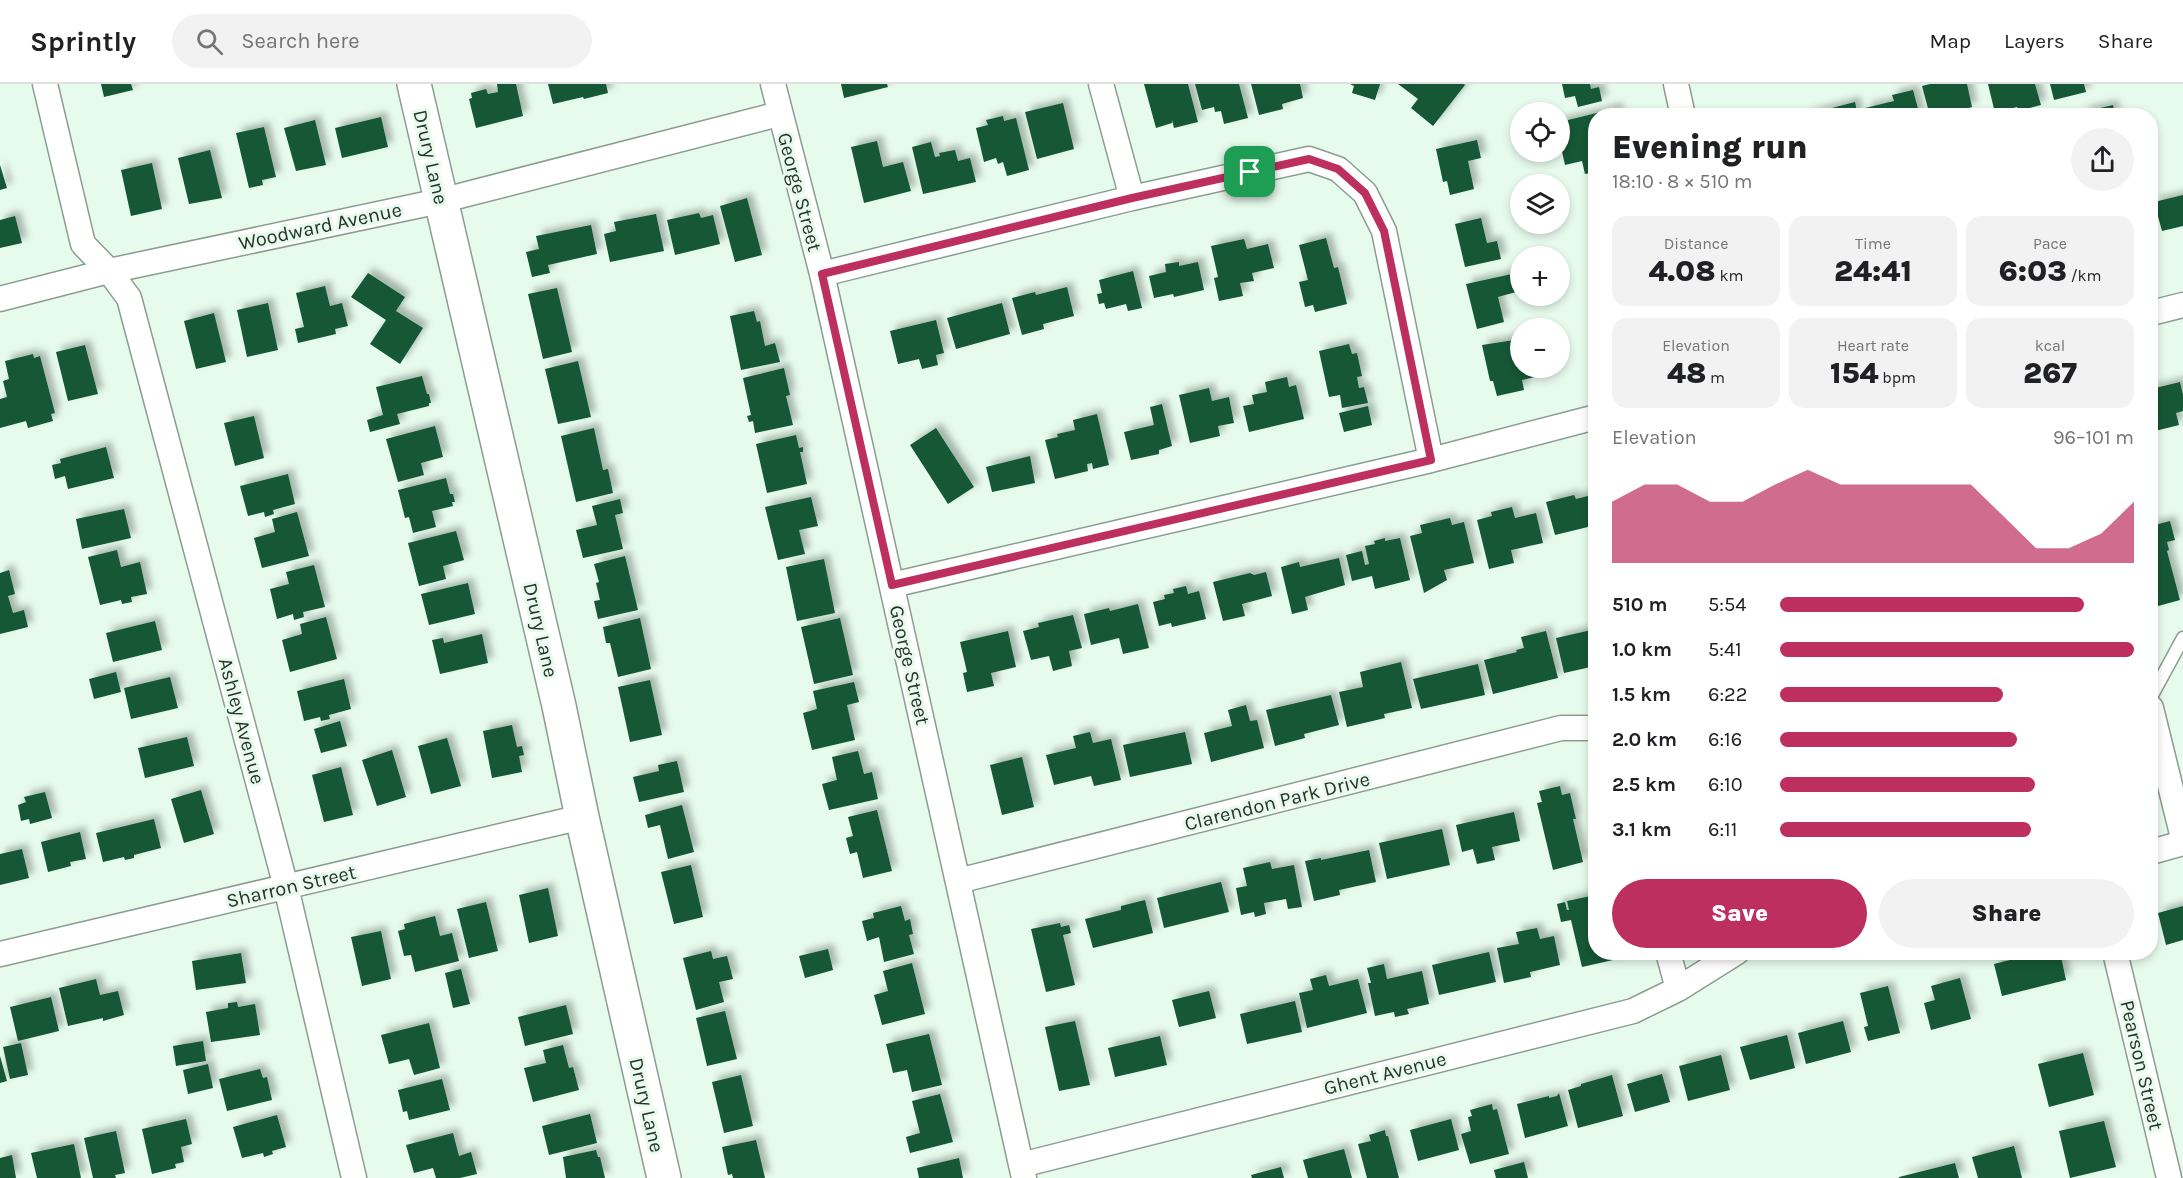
<!DOCTYPE html>
<meta charset="utf-8">
<style>
body{margin:0;font-family:Karla,sans-serif;background:#f2f2f2;color:#202124;height:100vh;display:flex;flex-direction:column;font-size:22px;white-space:nowrap}
*{box-sizing:border-box;margin:0}
p{font-size:20px;color:#757577}
.icon{flex:none;width:33px;height:33px;fill:none;stroke:currentColor;stroke-width:2;stroke-linecap:round;stroke-linejoin:round}
.map{position:relative;flex:1;overflow:hidden}
.sheet{position:absolute;left:1588px;top:24px;width:570px;height:852px;display:flex;flex-direction:column;background:#fff;border-radius:24px;box-shadow:0 3px 9px #0003}
.sheet>*{flex:none}
.fabs{position:absolute;left:1510px;top:18px;display:grid;gap:12px}
.fabs a{display:grid;place-items:center;width:60px;height:60px;border-radius:50%;background:#fff;box-shadow:0 3px 9px #0003;font-size:30px}
.pin{position:absolute;display:grid;place-items:center;width:51px;height:51px;color:#fff;margin:-26px;border-radius:12px;box-shadow:0 3px 9px #0006}
.round{display:grid;place-items:center;flex:none;width:63px;height:63px;border-radius:32px;background:#f2f2f2}
.summary{display:flex;align-items:center;justify-content:space-between;height:102px;padding:0 24px}
h1{font-size:33px;font-weight:800;line-height:45px}
.figures{display:grid;grid-template-columns:repeat(3,1fr);gap:9px;height:102px;padding:6px 24px}
.figures div{display:grid;align-content:center;border-radius:15px;background:#f2f2f2;text-align:center}
.figures b{font-size:30px;font-weight:800}
.figures small{font-size:16px;font-weight:400}
.figures p{font-size:16px}
.chart{height:168px;padding:12px 24px}
.chart p{display:flex;justify-content:space-between}
.chart svg{width:100%;height:108px;margin-top:6px;fill:#bd2f5f;opacity:.7}
.primary-button{display:flex;gap:12px;margin-top:auto;padding:12px 24px}
.primary-button a{flex:1;height:69px;border-radius:36px;background:#bd2f5f;color:#fff;font-size:24px;font-weight:800;line-height:69px;text-align:center}
.primary-button a+a{background:#f2f2f2;color:#202124}
ul{padding:0 24px;list-style:none;font-size:20px}
li{display:grid;grid-template-columns:96px 72px 1fr;align-items:center;height:45px}
li i{height:15px;border-radius:8px;background:#bd2f5f}
header{display:flex;align-items:center;gap:36px;box-sizing:border-box;height:84px;padding:0 30px;background:#fff;border-bottom:2px solid #e0e0e0}
header strong{font-size:28px}
nav{display:flex;gap:33px;margin-inline-start:auto;font-size:21px}
.search{width:420px;height:54px;background:#f2f2f2;display:flex;align-items:center;gap:15px;box-sizing:border-box;padding:0 21px;border-radius:33px;color:#757577;font-size:22px}
.map>svg:first-child{display:block}
</style>
<header>
<strong>Sprintly</strong>
<div class="search"><svg class="icon" aria-label="search" viewBox="0 0 24 24"><circle cx="10" cy="10" r="6"/><path d="M15 15l6 6"/></svg>Search here</div>
<nav><a>Map</a><a>Layers</a><a>Share</a></nav>
</header>
<div class="map">
<svg width="2183" height="1094" viewBox="0 0 2183 1094">
<defs>
<filter id="shadow"><feDropShadow dx="5.5" dy="-5.5" stdDeviation="3" flood-color="#0004"/></filter>
</defs>
<rect width="100%" height="100%" fill="#e7fbed"/>
<path fill="#125835" filter="url(#shadow)" d="M101,0H131L133,6L104,13Z
M497,0H516L523,32L476,44L469,15L472,14L471,9L486,5L488,10L498,8Z
M548,0H606L608,9L584,15L583,13L553,20Z
M841,0H887L888,3L844,14Z
M1144,0H1188L1198,38L1174,44L1172,36V39L1156,44Z
M1195,0H1239L1248,34L1224,40L1221,27L1215,28L1214,23L1202,26Z
M1251,0H1300L1303,14L1282,20L1283,25L1259,31Z
M1350,0H1380L1375,16L1352,9L1354,2Z
M1398,0H1464L1465,1L1433,42L1411,24L1418,15Z
M1562,0H1590L1591,5L1599,3L1602,17L1578,23L1575,12L1565,14Z
M1930,0H1967L1972,23L1940,32H1930L1922,2Z
M1988,0H2035L2041,21L2018,27L2017,23L1995,29Z
M2050,0H2084L2086,8L2054,16Z
M1913,6L1920,32H1867L1865,24L1894,17L1892,11Z
M1855,18L1858,32H1805V31Z
M1063,19L1074,65L1037,75L1025,28Z
M2113,21L2115,32H2084L2083,28Z
M1617,24L1619,32H1596V88L1585,90L1582,77L1565,81L1560,59V38Z
M1003,32L1004,37L1016,34L1029,86L1007,92L1003,78L998,80L996,74L984,78L976,44L988,41L986,36Z
M381,33L388,63L342,74L335,44Z
M315,36L326,81L296,87L284,44Z
M264,43L276,93L262,96L263,101L249,104L236,49Z
M1477,56L1481,74L1468,77L1474,105L1450,111L1447,97L1443,98L1436,65Z
M877,57L883,83L903,78L911,107L864,119L851,63Z
M931,58L935,73L940,72L939,69L955,66L958,77L970,74L976,98L923,110L912,63Z
M210,66L222,114L189,120L178,74Z
M152,79L162,125L131,132L121,86Z
M0,81L7,104L0,106Z
M2183,111V142L2162,147L2154,118Z
M747,114L762,171L735,178L720,122Z
M699,129L701,134L713,131L720,160L675,171L667,136Z
M656,130L664,167L610,178L604,150L616,147L614,138Z
M15,132L22,159L0,164V136Z
M1481,134L1487,159L1497,157L1501,175L1465,183L1455,140Z
M591,141L597,170L548,181L550,189L532,193L526,168L539,165L536,152Z
M1326,154L1334,184L1338,183L1347,220L1315,228L1313,221L1305,223L1299,198L1308,196L1299,161Z
M1244,155L1247,165L1268,160L1274,184L1252,189L1254,197L1240,199L1243,212L1219,217L1214,194L1218,193L1211,162Z
M1179,178V182L1198,178L1204,206L1174,213L1173,210L1154,214L1149,192L1166,188L1165,180Z
M1133,187L1142,224L1128,227L1126,220L1106,225L1104,219L1099,220L1097,210L1102,209L1099,196Z
M368,189L405,213L396,227L423,244L400,280L370,260L386,236L351,213Z
M1512,190L1516,208L1498,213L1504,238L1477,245L1466,200Z
M325,202L330,222L342,219L348,242L335,245L336,250L298,259L295,245L304,243L296,209Z
M1067,203L1074,232L1043,240L1044,245L1022,251L1012,214L1035,208L1036,211Z
M557,204L572,268L543,275L528,210Z
M268,219L278,266L247,273L237,226Z
M1002,219L1010,250L956,265L947,234Z
M754,227L757,238L760,237L765,262L775,259L780,278L741,286L730,232Z
M214,229L226,278L196,285L184,237Z
M936,236L944,269L936,271L938,281L922,285L919,275L898,280L890,247Z
M1521,255V284H1533L1535,293L1522,296L1524,306L1497,312L1493,297H1490L1482,261Z
M1349,260L1352,270L1357,269L1362,292L1357,293L1359,304L1364,303L1368,319L1342,324L1340,311L1329,313L1319,267Z
M85,261L98,310L68,317L56,268Z
M33,270L34,274L40,272L55,329L51,330L53,337L28,344L26,337L0,344V315L7,313L3,297L9,295L5,277Z
M578,277L591,333L558,340L545,285Z
M784,284L790,311L786,312L793,341L755,349L753,337L749,338L747,332L751,331L743,294Z
M422,292L427,310H429L431,319H429V322L397,330L400,340L370,348L367,336L383,331L376,303Z
M1287,293L1289,303L1296,301L1304,335L1249,348L1243,322L1254,320L1252,311L1267,308L1265,298Z
M2180,298L2183,311V327L2176,329L2179,341L2151,348V305Z
M1209,304L1212,317L1229,313L1234,339L1218,342L1220,352L1190,359L1179,311Z
M1162,320L1172,362L1159,366V370L1131,376L1124,348L1154,341L1150,323Z
M1368,322L1372,341L1344,348L1339,329Z
M1097,330L1109,381L1093,385L1092,379L1087,380L1088,387L1055,395L1045,356L1058,353L1057,350L1075,346L1073,336Z
M254,332L264,374L235,382L224,339Z
M435,342L443,373L421,379L424,391L398,398L386,355Z
M594,344L603,386L608,385L613,409L576,418L561,352Z
M936,344L974,403L948,420L910,361Z
M796,351L799,364L803,363V368H800L807,400L767,409L756,360Z
M106,363L114,394L68,405L65,392L55,395L52,381L61,379L60,375Z
M1030,372L1035,399L992,408L986,383Z
M288,390L295,420L273,426L274,430L265,433L264,428L248,432L240,402Z
M446,394L450,410H453L455,418H452L453,422L432,427L436,443L413,449L409,433L405,434L398,406Z
M1596,410V441L1555,451L1546,418L1574,411L1576,415Z
M811,413L818,442L799,446L805,470L778,476L765,423Z
M620,415L623,429L615,431L623,465L583,474L576,446L597,441L592,422Z
M1512,423L1515,434L1536,429L1543,459L1511,466L1514,479L1489,485L1477,436L1492,432L1491,428Z
M124,425L131,454L82,465L76,435Z
M297,428L309,472L262,484L254,454L275,448L272,435Z
M1450,434L1452,441L1464,438L1474,479L1444,486L1447,496L1424,509L1410,452L1422,449L1420,441Z
M2170,437L2175,456L2167,458L2169,466L2167,467L2180,516L2151,524V442Z
M456,447L464,476L443,482L446,495L419,502L408,459Z
M1385,454V457L1400,454L1410,496L1375,505L1372,492L1352,497L1346,471L1362,467L1365,481L1369,480L1365,462L1375,460L1374,457Z
M117,466L121,483L140,478L147,510L131,513L132,518L122,520L121,516L100,521L88,473Z
M625,472L638,526L598,535L594,517L600,516L596,499L599,498L594,480Z
M1339,474L1345,501L1305,513L1308,526L1292,530L1281,483L1299,478L1300,483Z
M824,475L835,529L797,537L786,483Z
M314,481L325,523L303,528L304,533L294,536L293,530L277,535L270,505L289,500L286,488Z
M9,486L15,510L8,512L13,529L24,526L28,543L0,550V489Z
M1266,488L1272,512L1242,520L1245,532L1223,537L1213,498L1250,489L1254,491Z
M468,499L475,530L429,541L421,510Z
M1186,502L1188,510L1199,507L1206,535L1172,543L1171,539L1159,542L1153,518L1165,515L1164,511L1174,509L1173,505Z
M1138,520L1149,564L1123,570L1119,554L1091,561L1084,530L1109,524L1110,527Z
M1073,531L1082,564L1069,567L1072,582L1053,587L1049,572L1031,576L1023,547L1039,543L1038,539Z
M326,533L337,575L290,588L282,556L302,550L300,540Z
M640,534L651,585L618,593L610,559H606L603,543Z
M840,534L853,591L814,600L801,543Z
M155,537L162,566L113,578L106,549Z
M1596,545L1595,582L1564,589L1556,554Z
M1008,547L1016,583L991,589L994,602L967,608L963,589L967,588L960,558Z
M1546,547L1558,594L1493,610L1484,576L1517,568L1516,566L1524,564L1521,553Z
M482,550L488,579L440,590L432,556L443,554L444,559Z
M1401,578L1412,624L1384,630L1385,634L1347,643L1339,608L1363,603L1360,588Z
M1478,580L1485,611L1421,625L1413,595Z
M116,588L121,608L94,615L89,595Z
M170,593L178,624L131,635L124,604Z
M344,595L351,625L329,631L330,635L321,637L320,633L304,637L297,607Z
M650,596L662,651L630,658L618,603Z
M854,598L859,618L847,621L855,656L812,666L803,629L817,625L813,607Z
M1331,611L1339,641L1304,650L1305,654L1275,662L1266,626Z
M1246,621L1250,637L1257,636L1264,664L1211,678L1204,649L1232,642L1228,626Z
M340,637L347,662L321,669L314,645Z
M512,641L517,663L522,662L524,671L519,672L522,688L492,694L483,647Z
M1090,648L1093,659L1111,655L1121,696L1094,702L1091,692L1054,701L1046,671L1076,664L1073,652Z
M1185,648L1192,680L1130,693L1123,661Z
M187,653L194,682L145,694L138,664Z
M447,654L461,702L431,710L418,662Z
M392,666L406,713L377,722L362,676Z
M858,667L864,690L872,688L878,715L829,726L822,700L837,696L832,673Z
M1022,673L1034,723L1002,731L990,681Z
M677,677L684,708L639,718L633,693L659,687L658,681Z
M341,683L353,731L324,738L312,691Z
M1560,702L1562,711L1570,709L1576,735H1573L1583,778L1553,786L1537,719L1542,718L1539,707Z
M201,706L214,750L184,759L171,715Z
M45,708L52,734L30,740L29,735L21,737L18,721L26,718L24,713Z
M682,721L694,768L668,775L660,741L648,744L645,731Z
M877,726L892,787L863,794L857,768L850,770L846,754L853,752L848,733Z
M1514,728L1520,757L1492,763L1495,776L1477,780L1473,765L1462,768L1456,741Z
M154,735L161,764L134,771V774L125,776L124,773L103,778L96,749Z
M1442,745L1450,781L1387,795L1379,759Z
M80,748L86,775L70,778L71,782L48,788L41,758Z
M22,765L29,794L0,801V770Z
M1369,766L1376,798L1339,806L1340,811L1314,817L1305,777L1321,774V776Z
M1270,778L1272,785L1294,781L1302,823L1288,825L1286,815L1264,819L1266,830L1255,833L1254,828L1241,831L1236,804L1247,802L1243,784Z
M691,781L703,833L674,840L661,788Z
M1221,798L1229,828L1164,844L1157,814Z
M548,804L558,852L529,859L519,811Z
M1596,811V868H1612L1613,876L1582,883L1571,836L1561,838L1557,820L1565,818L1567,826H1569L1567,817Z
M1145,816L1153,849L1093,864L1085,835L1121,826V822Z
M486,818L498,867L469,874L457,825Z
M901,822L905,837L910,835L913,850L909,851L914,870L884,878L879,853L867,857L862,837L874,834L873,829Z
M2183,822V856L2166,861L2158,829Z
M435,832L440,852L452,849L459,877L415,888L411,871L404,872L398,847L405,845L404,840Z
M1060,839L1061,843L1069,841L1071,849L1063,851L1075,901L1046,908L1031,845Z
M1537,844L1540,855L1554,852L1560,881L1530,888L1531,893L1504,899L1497,864L1519,860L1516,848Z
M381,847L391,895L362,902L351,853Z
M828,865L833,886L805,894L799,872Z
M711,867L713,875L727,872L733,895L719,898L724,918L696,926L683,874Z
M1489,868L1496,898L1439,911L1432,881Z
M2042,868H2060L2066,896L2002,912L1994,880Z
M241,869L246,899L196,906L192,877Z
M912,879L925,930L882,941L874,911L888,907L883,887Z
M1384,880L1387,895L1422,887L1429,920L1407,925L1409,930L1395,933L1394,928L1375,932L1368,899H1371L1367,884Z
M461,885L470,920L453,924L445,889Z
M1326,891L1329,902L1358,895L1367,929L1307,944L1299,909L1313,906L1310,895Z
M1960,894L1971,935L1931,946L1924,919L1935,916L1931,902Z
M96,895L100,911L118,907L124,931L103,937V934L68,942L59,904Z
M1888,902L1900,949L1868,957L1864,943L1868,942L1860,909Z
M1209,907L1216,934L1179,943L1172,916Z
M51,913L59,947L18,957L10,923Z
M1295,917L1302,948L1247,960L1240,930Z
M237,918L238,923L255,920L260,951L211,958L206,928L228,924V919Z
M566,921L573,950L525,962L518,933Z
M725,927L737,975L707,982L696,934Z
M1075,937L1090,1001L1059,1007L1045,943Z
M1843,937L1851,968L1806,980L1798,949Z
M429,939L440,984L414,991L409,975L389,980L381,951Z
M929,950L942,1001L912,1008L907,986L893,989L886,960Z
M1787,951L1795,984L1750,996L1740,963Z
M1160,952L1167,981L1115,993L1108,964Z
M203,957L206,977L176,982L173,962Z
M21,959L28,991L10,995L3,963Z
M563,961L569,984L573,983L579,1006L533,1018L524,984L546,979L543,966Z
M2083,969L2094,1011L2049,1023L2038,980Z
M1721,971L1730,1006L1688,1017L1679,982Z
M0,972L7,997L0,999Z
M208,980L213,1004L188,1010L183,986Z
M260,985L263,994L267,993L272,1016L227,1027L219,995Z
M1662,990L1670,1018L1635,1028L1627,1000Z
M741,991L753,1042L724,1049L712,998Z
M1612,991L1623,1032L1578,1044L1568,1006L1581,1002V1000Z
M442,995L450,1026L409,1036L407,1027L403,1028L398,1006Z
M1559,1009L1568,1042L1525,1054L1517,1020L1549,1012V1014L1557,1012Z
M940,1010L953,1058L910,1069L906,1053L920,1049L912,1017Z
M1492,1020L1493,1026L1497,1025L1509,1070L1470,1080L1461,1050L1471,1047L1468,1033L1472,1032L1470,1026Z
M590,1030L597,1059L549,1071L542,1042Z
M277,1031L286,1063L272,1067L273,1070L264,1073L263,1069L242,1074L233,1043Z
M186,1035L192,1060L181,1063L184,1078L175,1080L176,1084L152,1090L142,1045Z
M1451,1035L1459,1066L1418,1077L1410,1046Z
M2104,1037L2116,1083L2070,1094L2059,1047Z
M1385,1046L1386,1052H1388L1399,1094H1367L1358,1060L1371,1057L1369,1051Z
M116,1047L125,1089L115,1091L116,1094H93L84,1054Z
M453,1049L459,1072L471,1068L477,1090L460,1094H436L433,1084L414,1089L406,1061Z
M756,1056L765,1094H733L732,1090L728,1091L722,1063Z
M74,1060L81,1094H37L31,1069Z
M2014,1062L2022,1094H1978L1972,1073Z
M1344,1065L1352,1094H1308L1303,1076Z
M596,1066L598,1073H600L605,1094H566L563,1073Z
M12,1071L16,1094H0V1074Z
M959,1074L963,1094H919L917,1084Z
M1524,1078L1528,1094H1496L1494,1086Z
M1955,1079L1959,1094H1899V1093Z
M1281,1083L1284,1094H1252L1251,1091Z"/>
<g fill="none" stroke-linecap="round" stroke-linejoin="round">
<g stroke="#8b9d91" stroke-width="15">
<path id="lane" d="M2151,613L2183,554"/>
</g>
<g stroke="#8b9d91" stroke-width="27">
<path id="street" d="M45,0L83,160L109,187L129,214L286,803L354,1094
M773,0L822,190L1024,1094
M1101,0L1132,114
M1676,0L1683,32
M822,190L1132,114L1309,75L1338,85L1365,109L1384,147L1431,376
M0,215L109,187L440,117L779,30
M2151,229L2183,221
M892,501L1431,376L1596,333
M2151,624L2183,754
M2151,768L2183,759
M958,797L1561,644H1596
M1668,868L1678,905
M2115,868L2169,1094
M0,870L582,733
M1021,1081L1633,927L1678,905L1737,868"/>
</g>
<g stroke="#8b9d91" stroke-width="36">
<path id="secondary" d="M414,0L559,622L582,733L664,1094"/>
</g>
<use href="#lane" stroke="#fff" stroke-width="12"/>
<use href="#street" stroke="#fff" stroke-width="24"/>
<use href="#secondary" stroke="#fff" stroke-width="33"/>
</g>
<g fill="none" stroke-linecap="round" stroke-linejoin="round">
<g stroke="#fff" stroke-width="12">
<path id="route" d="M1309,75L1338,85L1365,109L1384,147L1431,376L892,501L822,190L1132,114Z"/>
</g>
<use href="#route" stroke="#bd2f5f" stroke-width="8"/>
</g>
<g text-anchor="middle" stroke-width="6" stroke-linejoin="round" paint-order="stroke">
<g font-size="20" fill="#2a312c" stroke="#e7fbed">
<text transform="translate(431 73) rotate(77)" y="7">Drury Lane</text>
<text transform="translate(800 108) rotate(75)" y="7">George Street</text>
<text transform="translate(320 142) rotate(-12)" y="7">Woodward Avenue</text>
<text transform="translate(541 546) rotate(77)" y="7">Drury Lane</text>
<text transform="translate(910 581) rotate(77)" y="7">George Street</text>
<text transform="translate(242 637) rotate(75)" y="7">Ashley Avenue</text>
<text transform="translate(1277 717) rotate(-14)" y="7">Clarendon Park Drive</text>
<text transform="translate(291 802) rotate(-13)" y="7">Sharron Street</text>
<text transform="translate(2142 981) rotate(77)" y="7">Pearson Street</text>
<text transform="translate(1385 989) rotate(-14)" y="7">Ghent Avenue</text>
<text transform="translate(647 1021) rotate(77)" y="7">Drury Lane</text>
</g>
</g>
</svg>
<div class="fabs">
<a><svg class="icon" aria-label="locate" viewBox="0 0 24 24"><circle cx="12" cy="12" r="6"/><path d="M12 2v4M12 18v4M2 12h4M18 12h4"/></svg></a>
<a><svg class="icon" aria-label="layers" viewBox="0 0 24 24"><path d="M12 4l9 5-9 5-9-5zM3 14l9 5 9-5"/></svg></a>
<a>+</a>
<a>−</a>
</div>
<div class="pin" style="left:1250px;top:88px;background:#1e9e55"><svg class="icon" aria-label="arrive" viewBox="0 0 24 24"><path d="M6 21V4h12l-3 4 3 4H6"/></svg></div>
<section class="sheet">
<div class="summary"><div><h1>Evening run</h1><p>18:10 · 8 × 510 m</p></div><a class="round"><svg class="icon" aria-label="share" viewBox="0 0 24 24"><path d="M12 15V3M7 8l5-5 5 5M5 13v7h14v-7"/></svg></a></div>
<div class="figures">
<div><p>Distance</p><b>4.08<small> km</small></b></div>
<div><p>Time</p><b>24:41</b></div>
<div><p>Pace</p><b>6:03<small> /km</small></b></div>
</div>
<div class="figures">
<div><p>Elevation</p><b>48<small> m</small></b></div>
<div><p>Heart rate</p><b>154<small> bpm</small></b></div>
<div><p>kcal</p><b>267</b></div>
</div>
<div class="chart"><p><span>Elevation</span>96–101 m</p>
<svg viewBox="0 0 160 44" preserveAspectRatio="none"><path d="M0 44V19L10 12L20 12L30 19L40 19L50 12L60 6L70 12L80 12L90 12L100 12L110 12L120 25L130 38L140 38L150 32L160 19V44z"/></svg>
</div>
<ul>
<li><b>510 m</b>5:54<i style="width:86%"></i></li>
<li><b>1.0 km</b>5:41<i style="width:100%"></i></li>
<li><b>1.5 km</b>6:22<i style="width:63%"></i></li>
<li><b>2.0 km</b>6:16<i style="width:67%"></i></li>
<li><b>2.5 km</b>6:10<i style="width:72%"></i></li>
<li><b>3.1 km</b>6:11<i style="width:71%"></i></li>
</ul>
<div class="primary-button"><a>Save</a><a>Share</a></div>
</section>
</div>
